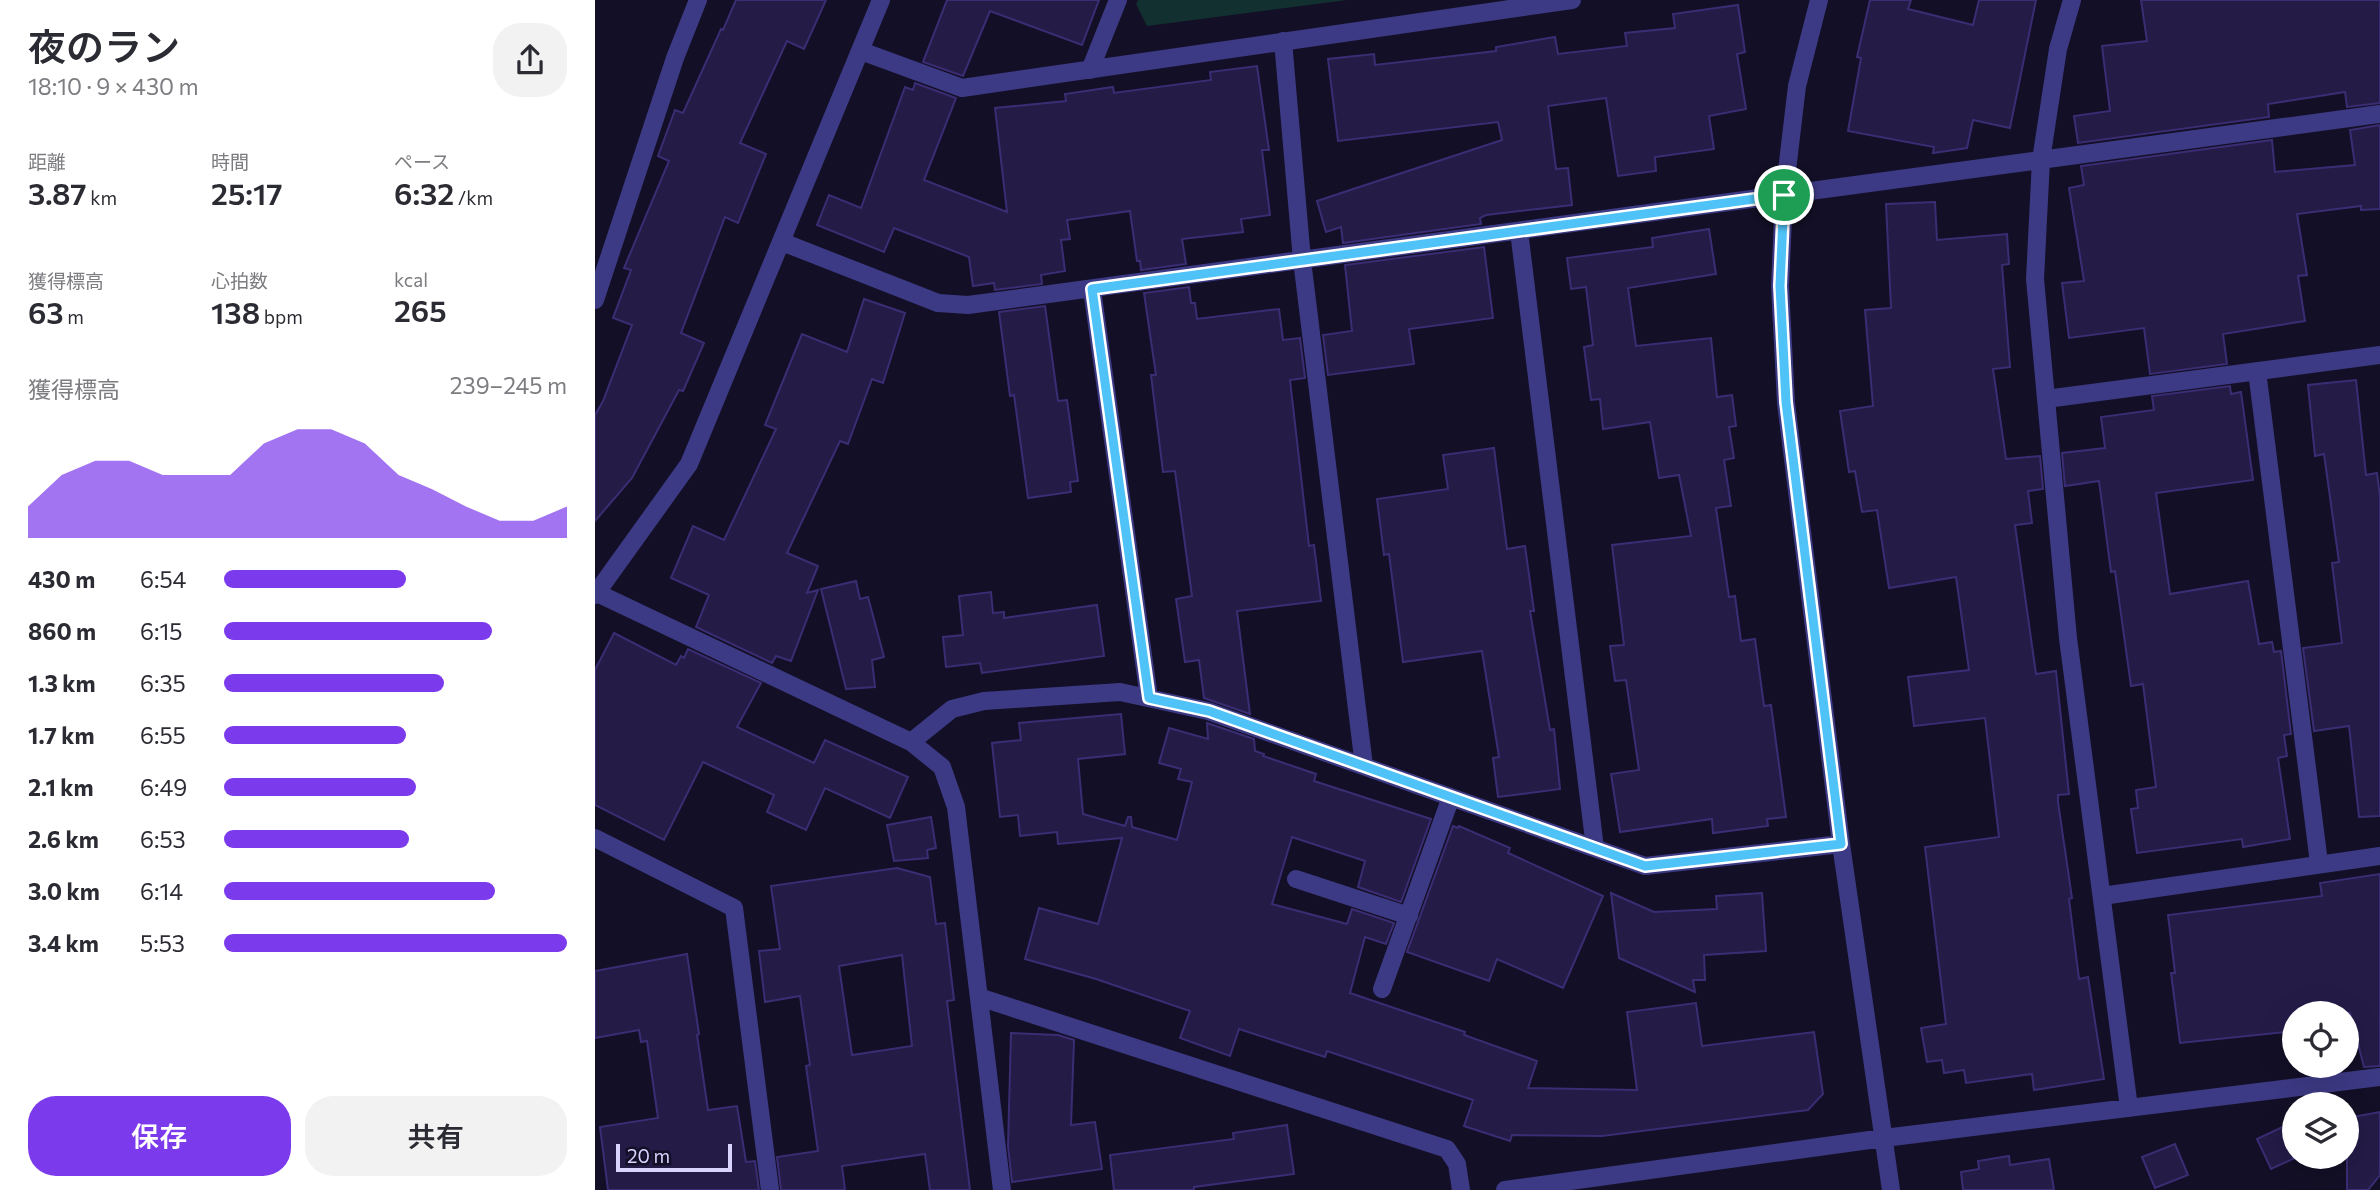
<!DOCTYPE html>
<html lang="ja">
<meta charset="utf-8">
<style>
body{margin:0;font-family:Commissioner,"Noto Sans JP",sans-serif;background:#f2f2f3;color:#2b2b33;height:100vh;display:flex;flex-direction:column;font-size:26px;white-space:nowrap}
*{box-sizing:border-box;margin:0}
p{font-size:23px;color:#7c7c81}
.icon{flex:none;width:38px;height:38px;fill:none;stroke:currentColor;stroke-width:2;stroke-linecap:round;stroke-linejoin:round}
.map{position:relative;flex:1;overflow:hidden}
.side{display:flex;flex-direction:column;background:#fff;width:595px}
.side>*{flex:none}
.controls{position:absolute;left:1687px;top:1001px;display:grid;gap:14px}
.controls a{display:grid;place-items:center;width:77px;height:77px;border-radius:50%;background:#fff;box-shadow:0 7px 28px #0002;font-size:35px}
.scale{position:absolute;left:21px;bottom:18px;width:116px;box-sizing:border-box;padding-left:7px;border:4px solid #d9d4ff;border-top:0;font-size:19px;line-height:24px;white-space:nowrap;color:#d9d4ff;-webkit-text-stroke:5px #130f26;paint-order:stroke}
.pin{position:absolute;display:grid;place-items:center;width:60px;height:60px;color:#fff;margin:-30px;border:4px solid #fff;border-radius:50%;box-shadow:0 2px 7px #0007}
.round{display:grid;place-items:center;flex:none;width:74px;height:74px;border-radius:28px;background:#f2f2f3}
.overview{display:flex;align-items:center;justify-content:space-between;height:119px;padding:0 28px}
h1{font-size:38px;font-weight:600;line-height:52px}
.figures{display:grid;grid-template-columns:repeat(3,1fr);gap:10px;height:119px;padding:7px 28px}
.figures div{display:grid;align-content:center}
.figures b{font-size:30px;font-weight:600}
.figures small{font-size:19px;font-weight:400}
.figures p{font-size:19px}
.chart{height:196px;padding:14px 28px}
.chart p{display:flex;justify-content:space-between}
.chart svg{width:100%;height:126px;margin-top:7px;fill:#7c3aed;opacity:.7}
.button{display:flex;gap:14px;margin-top:auto;padding:14px 28px}
.button a{flex:1;height:80px;border-radius:28px;background:#7c3aed;color:#fff;font-size:28px;font-weight:600;line-height:80px;text-align:center}
.button a+a{background:#f2f2f3;color:#2b2b33}
ul{padding:0 28px;list-style:none;font-size:23px}
li{display:grid;grid-template-columns:112px 84px 1fr;align-items:center;height:52px}
li i{height:18px;border-radius:9px;background:#7c3aed}
main{display:flex;flex:1;min-height:0}
.map>svg:first-child{display:block}
</style>
<main>
<section class="side">
<div class="overview"><div><h1>夜のラン</h1><p>18:10 · 9 × 430 m</p></div><a class="round"><svg class="icon" aria-label="share" viewBox="0 0 24 24"><path d="M12 15V3M7 8l5-5 5 5M5 13v7h14v-7"/></svg></a></div>
<div class="figures">
<div><p>距離</p><b>3.87<small> km</small></b></div>
<div><p>時間</p><b>25:17</b></div>
<div><p>ペース</p><b>6:32<small> /km</small></b></div>
</div>
<div class="figures">
<div><p>獲得標高</p><b>63<small> m</small></b></div>
<div><p>心拍数</p><b>138<small> bpm</small></b></div>
<div><p>kcal</p><b>265</b></div>
</div>
<div class="chart"><p><span>獲得標高</span>239–245 m</p>
<svg viewBox="0 0 160 44" preserveAspectRatio="none"><path d="M0 44V33L10 22L20 17L30 17L40 22L50 22L60 22L70 11L80 6L90 6L100 11L110 22L120 27L130 33L140 38L150 38L160 33V44z"/></svg>
</div>
<ul>
<li><b>430 m</b>6:54<i style="width:53%"></i></li>
<li><b>860 m</b>6:15<i style="width:78%"></i></li>
<li><b>1.3 km</b>6:35<i style="width:64%"></i></li>
<li><b>1.7 km</b>6:55<i style="width:53%"></i></li>
<li><b>2.1 km</b>6:49<i style="width:56%"></i></li>
<li><b>2.6 km</b>6:53<i style="width:54%"></i></li>
<li><b>3.0 km</b>6:14<i style="width:79%"></i></li>
<li><b>3.4 km</b>5:53<i style="width:100%"></i></li>
</ul>
<div class="button"><a>保存</a><a>共有</a></div>
</section>
<div class="map">
<svg width="1785" height="1190" viewBox="0 0 1785 1190">
<rect width="100%" height="100%" fill="#130f26"/>
<path fill="#12302f" d="M543,0H752L552,26L541,4Z"/>
<path fill="#241b47" stroke="#3b2d73" stroke-width="2" fill-rule="evenodd" d="M141,0H231L209,49L192,41L145,143L171,154L143,223L130,217L86,333L109,343L88,391L84,390L37,478L0,521V415L8,401L37,325L18,318L36,270L29,268L74,161L63,156L80,110L88,113L126,29L128,30Z
M352,0H504L487,45L395,11L368,76L328,62Z
M1275,0H1316L1313,9L1378,25L1384,0H1441L1415,128L1378,120L1372,148L1338,153L1339,147L1253,131L1266,58L1262,57Z
M1546,0H1785V103L1752,107L1750,92L1673,104L1674,117L1483,143L1479,116L1515,111L1507,46L1552,41Z
M1143,5L1150,52L1142,54L1151,109L1114,116L1119,149L1060,157L1061,171L1023,176L1011,98L953,106L961,169L973,168L977,205L891,215L885,218L886,224L748,243L746,227L731,232L722,201L907,140L903,122L743,141L733,59L779,54L780,65L901,51V47L960,37L963,54L1032,46L1030,33L1080,28L1078,14Z
M662,66L674,150H667L675,215L646,219L648,232L587,239L591,264L546,270L545,261H542L535,211L472,220L475,239L466,240L470,271L446,275L447,284L400,290L399,283L378,286L374,257L299,228L289,252L222,225L234,195L266,208L310,87L318,90L320,83L361,98L329,180L412,212L400,108L471,101L470,94L518,87L519,93L616,80L615,72Z
M1785,125V209L1766,210V206L1702,214L1712,275L1703,276L1710,321L1628,334L1632,364L1555,374L1549,328L1474,338L1467,283L1489,281L1474,188L1489,185L1486,166L1677,140L1680,172L1760,165L1755,130Z
M1340,202L1342,240L1412,234L1414,264L1407,265L1415,367L1398,369L1411,459L1445,456L1448,489L1433,491L1437,523L1420,525L1441,674L1461,671L1474,794L1463,795V802L1477,898L1474,899L1484,979L1493,977L1509,1079L1439,1090L1437,1074L1371,1083L1369,1070L1349,1073L1347,1060L1332,1062L1326,1028L1351,1024L1330,847L1404,837L1390,718L1319,726L1313,677L1374,670L1361,577L1294,588L1282,510L1267,512L1260,471L1254,472L1245,411L1278,406L1270,310L1296,308L1291,204Z
M1114,229L1121,274L1033,288L1041,346L1116,338L1122,397L1137,395L1141,426L1134,427L1139,458L1129,460L1136,506L1121,508L1134,597L1140,596L1146,641L1160,639L1169,706L1176,705L1191,817L1172,819L1173,826L1118,833L1117,819L1025,832L1016,774L1044,770L1031,680L1020,681L1015,646L1029,645L1017,545L1096,536L1084,475L1064,478L1055,422L1008,429L1005,399L996,400L989,347L998,345L991,287L976,289L972,258L1058,247L1057,238Z
M889,247L898,318L814,329L819,364L733,375L728,335L757,331L750,265Z
M594,287L596,303H600L602,319L684,309L688,340L705,338L710,378L695,380L714,546L719,545L726,601L642,611L655,714L609,698L604,660L590,662L581,599L597,596L580,471L568,472L556,375H561L549,293Z
M269,299L310,313L288,383L277,379L253,444L245,441L192,553L223,566L212,593L223,590L196,661L181,656L177,663L101,627L114,595L76,578L98,526L129,540L181,429L170,425L207,334L252,352Z
M450,306L463,401L472,400L483,481L475,482L476,492L433,498L419,395L415,396L404,312Z
M1761,380L1771,475L1782,473L1785,496V816L1764,817L1754,726L1719,731L1708,648L1747,643L1737,563L1744,562L1729,454L1720,456L1713,385Z
M1635,386L1636,394L1646,392L1658,480L1561,493L1575,594L1653,581L1664,644L1677,642L1679,652L1686,651L1696,734L1689,735L1692,756L1683,758L1695,839L1648,847L1647,839L1542,853L1536,809L1543,808L1541,790L1561,787L1548,684L1536,686L1520,571L1516,572L1504,481L1470,486L1467,453L1510,448L1506,417L1559,410L1557,396Z
M899,448L912,549L930,546L939,611H935L955,730L959,729L965,789L903,797L898,758L904,757L887,651L808,662L794,554L789,555L782,499L853,489L848,455Z
M261,581L265,599L273,597L289,657L277,660L280,687L251,689L226,589Z
M396,592L398,613L409,612V618L502,605L509,656L387,673L385,663L351,667L348,637L368,635L364,596Z
M19,633L81,665L86,656L89,658L93,649L166,683L142,727L219,763L230,740L313,777L295,818L230,788L211,830L172,812L179,795L108,762L69,840L0,805V670Z
M526,714L530,754L483,759L488,814L530,826L533,817H536L537,827L582,840L597,782L583,779L586,769L564,763L574,728L613,739L612,723L659,739L660,751L669,754L668,756L721,774L719,781L836,819L806,902L763,887L770,861L697,837L677,904L752,924L757,909L799,923L791,944L770,937L755,993L870,1032L869,1035L942,1061L933,1088L1042,1090L1032,1012L1101,1003L1107,1046L1219,1032L1228,1094L1213,1110L1007,1136L917,1135L915,1141L869,1126L878,1100L732,1051L730,1057L644,1029L635,1056L585,1038L595,1011L501,979L430,959L444,908L503,924L527,838L463,844L462,832L425,836L423,815L405,817L397,743L426,740L424,723Z
M336,817L341,848L332,850L333,858L299,861L292,825Z
M858,826L863,828L864,826L915,848L913,853L1008,896L968,988L902,959L894,981L812,952Z
M302,868L335,877L341,924L350,923L359,1000L352,1001L375,1190H335L330,1154L247,1166L250,1190H186L182,1157L223,1151L211,1066L215,1065L205,996L170,1002L164,951L185,949L176,886ZM307,955L317,1046L257,1055L244,966Z
M1785,874V1066L1769,1067L1755,1013H1699V1031L1585,1043L1576,973H1580L1573,915L1727,896L1725,883Z
M1016,893L1059,912L1122,909L1121,896L1167,893L1171,951L1109,955L1110,980H1098L1100,992L1024,958Z
M92,954L104,1034L102,1035L113,1110L142,1106L151,1162L160,1161L164,1190H13L5,1127L63,1118L52,1041L46,1042L44,1030L0,1038V971Z
M416,1033L463,1035L479,1040L476,1125L500,1122L507,1169L417,1182L413,1146Z
M1785,1112V1175L1773,1190H1752V1118Z
M1698,1122L1699,1157H1702L1676,1169L1662,1139Z
M692,1125L699,1174L599,1187V1190H519L515,1155L639,1139L638,1133Z
M1580,1144L1593,1175L1560,1188L1547,1157Z
M1414,1156L1415,1165L1454,1159L1459,1190H1368L1366,1172L1384,1169L1383,1161Z"/>
<g fill="none" stroke-linecap="round" stroke-linejoin="round">
<path stroke="#3d3a85" stroke-width="18" d="M1224,0L1202,86L1189,196L1185,286L1191,403L1246,844L1296,1190
M1477,0L1463,49L1446,160L1440,279L1473,638L1534,1108
M688,41L707,260L769,766
M266,51L367,88L977,0
M495,70L523,0
M924,231L1000,848
M187,242L343,303L373,305L1785,114
M497,289L554,698
M0,300L80,58L103,0
M1662,371L1724,863
M1451,399L1785,355
M2,593L316,742L347,767L361,807L407,1190
M0,595L94,464L286,0
M316,742L357,709L389,701L525,692L613,711L1050,866L1246,844
M0,838L139,908L175,1190
M701,879L814,916
M1507,896L1785,856
M787,989L856,797
M384,997L852,1149L862,1164L866,1190
M910,1190L1289,1138L1785,1077"/>
</g>
<g fill="none" stroke-linecap="round" stroke-linejoin="round">
<g stroke="#fff" stroke-width="14">
<path id="route" d="M1189,195L1185,286L1191,402L1246,844L1050,866L614,711L554,698L497,289Z"/>
</g>
<use href="#route" stroke="#4fc3f7" stroke-width="9"/>
</g>
</svg>
<div class="controls">
<a><svg class="icon" aria-label="locate" viewBox="0 0 24 24"><circle cx="12" cy="12" r="6"/><path d="M12 2v4M12 18v4M2 12h4M18 12h4"/></svg></a>
<a><svg class="icon" aria-label="layers" viewBox="0 0 24 24"><path d="M12 4l9 5-9 5-9-5zM3 14l9 5 9-5"/></svg></a>
</div>
<div class="scale">20 m</div>
<div class="pin" style="left:1189px;top:195px;background:#1e9e55"><svg class="icon" aria-label="arrive" viewBox="0 0 24 24"><path d="M6 21V4h12l-3 4 3 4H6"/></svg></div>
</div>
</main>
